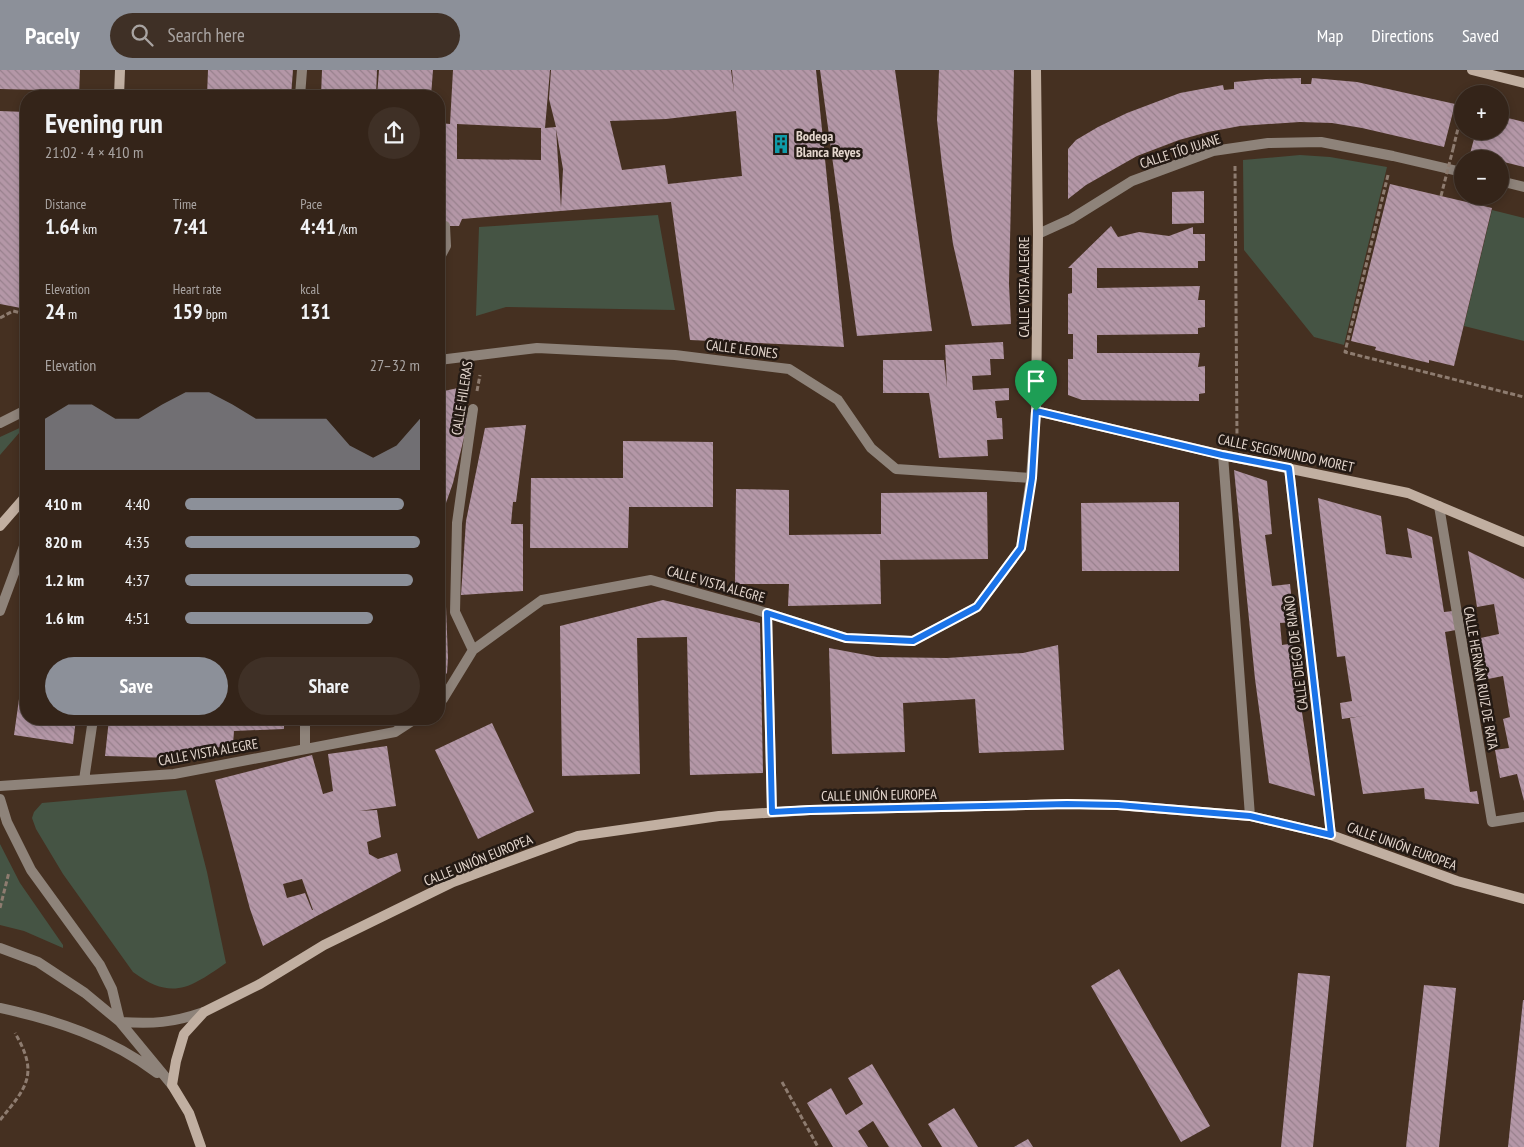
<!DOCTYPE html>
<meta charset="utf-8">
<style>
body{margin:0;font-family:"PT Sans Narrow",sans-serif;background:#3f3026;color:#f1f3f6;height:100vh;display:flex;flex-direction:column;font-size:19px;white-space:nowrap}
*{box-sizing:border-box;margin:0}
p{font-size:16px;color:#a9a4a2}
.icon{flex:none;width:28px;height:28px;fill:none;stroke:currentColor;stroke-width:2;stroke-linecap:round;stroke-linejoin:round}
.map{position:relative;flex:1;overflow:hidden}
.sheet{position:absolute;left:20px;top:20px;width:425px;height:635px;display:flex;flex-direction:column;background:#342419;border-radius:20px;box-shadow:0 2px 8px #0003,0 0 0 1px #4e4138}
.sheet>*{flex:none}
.controls{position:absolute;left:1454px;top:15px;display:grid;gap:10px}
.controls a{display:grid;place-items:center;width:55px;height:55px;border-radius:50%;background:#342419;box-shadow:0 2px 8px #0003,0 0 0 1px #4e4138;font-size:25px}
.pin{position:absolute;display:grid;place-items:center;width:42px;height:42px;color:#fff;margin:-51px -21px;border-radius:50% 50% 50% 0;rotate:-45deg;box-shadow:0 0 5px #0007}
.pin .icon{rotate:45deg}
.round{display:grid;place-items:center;flex:none;width:52px;height:52px;border-radius:26px;background:#3f3026}
.head{display:flex;align-items:center;justify-content:space-between;height:85px;padding:0 25px}
h1{font-size:28px;font-weight:700;line-height:38px}
.metrics{display:grid;grid-template-columns:repeat(3,1fr);gap:8px;height:85px;padding:5px 25px}
.metrics div{display:grid;align-content:center}
.metrics b{font-size:21px;font-weight:700}
.metrics small{font-size:14px;font-weight:400}
.metrics p{font-size:14px}
.chart{height:140px;padding:10px 25px}
.chart p{display:flex;justify-content:space-between}
.chart svg{width:100%;height:90px;margin-top:5px;fill:#8c9099;opacity:.7}
.button{display:flex;gap:10px;margin-top:auto;padding:10px 25px}
.button a{flex:1;height:58px;border-radius:30px;background:#8c9099;color:#fff;font-size:20px;font-weight:700;line-height:58px;text-align:center}
.button a+a{background:#3f3026;color:#f1f3f6}
ul{padding:0 25px;list-style:none;font-size:16px}
li{display:grid;grid-template-columns:80px 60px 1fr;align-items:center;height:38px}
li i{height:12px;border-radius:6px;background:#8c9099}
header{display:flex;align-items:center;gap:30px;box-sizing:border-box;height:70px;padding:0 25px;background:#8c9099;color:#fff}
header strong{font-size:24px}
nav{display:flex;gap:28px;margin-inline-start:auto;font-size:18px}
.search{width:350px;height:45px;background:#3f3026;display:flex;align-items:center;gap:12px;box-sizing:border-box;padding:0 18px;border-radius:28px;color:#a9a4a2;font-size:19px}
.map>svg:first-child{display:block}
</style>
<header>
<strong>Pacely</strong>
<div class="search"><svg class="icon" aria-label="search" viewBox="0 0 24 24"><circle cx="10" cy="10" r="6"/><path d="M15 15l6 6"/></svg>Search here</div>
<nav><a>Map</a><a>Directions</a><a>Saved</a></nav>
</header>
<div class="map">
<svg width="1524" height="1077" viewBox="0 0 1524 1077">
<defs>
<pattern id="building-back-hatch" width="6" height="6" patternUnits="userSpaceOnUse" patternTransform="scale(1.25)"><rect width="6" height="6" fill="#b497a7"/><path d="M-1 5l2 2M0 0l6 6M5-1l2 2" fill="none" stroke="#98818d"/></pattern>
</defs>
<rect width="100%" height="100%" fill="#453021"/>
<path fill="#455444" d="M1300,85L1330,87L1387,97L1344,275L1314,267L1244,180L1243,90Z
M1492,140L1524,148V271L1464,256Z
M658,145L675,240L506,237L476,246L479,157Z
M26,355L0,385V367Z
M186,720L207,802L226,893C190,918 172,931 133,902L63,804L36,759L32,748L34,742L42,733Z
M0,774L20,813L63,875V878L24,861L0,855Z"/>
<path fill="url(#building-back-hatch)" fill-rule="evenodd" d="M0,0H80L79,26H41V20L0,19Z
M208,0H293L291,26H207Z
M322,0H377L376,26H321Z
M379,0H433L431,26H377Z
M453,0H550L545,58L556,57L549,29L551,0H731L734,22L732,0H816L844,277L690,270L671,132L462,149L459,156H439V53L450,54ZM736,41L742,106L668,114L665,95L622,100L610,51L666,49ZM457,54L541,58V90L457,89ZM556,59L563,99L561,138Z
M820,0H895L932,261L857,266Z
M939,0H1014L1009,214L1011,254L972,256L953,174L942,95L937,50Z
M1301,8V14H1311L1312,8L1357,12L1455,34L1444,77L1362,58L1332,53L1300,52L1240,56L1208,62L1179,70L1137,86L1086,115L1068,129V79L1076,70L1098,57L1127,43L1180,23L1223,15L1224,20L1234,19V12L1266,9Z
M0,41L26,42V239L0,234Z
M1500,46L1524,52V97L1500,91V89H1491L1470,84L1476,61H1500Z
M1390,114L1492,138L1454,296L1429,290V293L1375,280L1376,277L1351,271Z
M1204,121V153L1172,154V122Z
M1111,156L1118,167L1139,162L1169,166L1193,157V164H1205V191H1198V198H1097V218L1200,216L1198,230H1205V257L1198,258V264L1097,265V283H1200L1198,297L1205,296V323L1199,324V331L1082,330L1068,325V289H1073V264H1068V224L1072,223V198H1068Z
M1003,272L1004,289H990L991,305L972,306L973,320L1009,318V330L995,331L997,348H1002L1003,369L987,370L988,386L939,388L929,323H883V290H944L947,317L945,275Z
M463,317L468,351L453,413L439,453V322Z
M526,355L516,432H513L511,454H523V521L461,525L466,451L485,358Z
M623,371L713,372V437H629L628,478H530L531,408H623Z
M1234,400L1267,411L1272,464L1265,465L1272,516L1290,514L1294,552L1280,553L1282,575L1295,573L1301,636L1315,726L1269,713L1255,609Z
M736,419L789,420V465L881,464V423L987,422L988,489L880,490L881,534L788,536L789,514H735Z
M1318,428L1381,446L1386,484L1412,488L1407,458L1432,467L1444,542L1453,541L1456,560L1445,562L1470,722L1477,721L1479,734L1425,729L1424,718L1363,724L1350,648L1369,645L1342,649L1340,633L1352,631L1345,586L1337,587Z
M1179,432V501H1082L1081,433Z
M439,455H440L445,511L448,588L447,603L439,612Z
M1468,481L1524,509V731L1517,704L1500,708L1495,680L1509,678L1503,649L1510,647L1503,606L1483,610L1476,569L1499,564L1494,534L1477,537Z
M663,530L760,553L763,703L690,705L687,567L637,568L640,704L562,706L560,556Z
M1058,575L1064,680L979,683L975,629L903,633L905,682L832,684L829,578L877,587L947,588L1023,583Z
M25,586L26,649H76L73,674L14,665Z
M109,649H284V659L234,661L233,674L172,688L105,686Z
M492,653L534,742L478,769L435,680Z
M387,676L396,736L359,741L377,740L381,767L367,772L369,784L378,789L397,783L401,801L315,847L263,876L250,839L215,710L312,685L323,724L333,721L328,684ZM302,809L313,840H312L305,823L287,828L283,814Z
M1119,899L1210,1056L1181,1072L1091,916Z
M1298,903L1330,906L1313,1077H1281Z
M1424,915L1456,918L1439,1077H1406Z
M1523,930H1524V1077H1508Z
M872,994L922,1077H889L873,1051L858,1061L868,1077H833L807,1033L831,1018L846,1045L863,1034L848,1008Z
M954,1038L978,1077H942L928,1054Z
M1028,1069L1033,1077H1014Z"/>
<g fill="none" stroke-linecap="round" stroke-linejoin="round">
<path stroke="#8e7c70" stroke-width="3" stroke-dasharray="5 2.5" stroke-linecap="butt" d="M1453,79L1462,42
M1235,96L1237,368
M1388,105L1345,282L1524,327
M0,248L13,241L26,244
M477,321L480,305
M0,838L9,802
M782,1012L818,1077
M0,1050C27,1017 39,1004 15,963"/>
<path stroke="#8e837a" stroke-width="10" d="M300,26L302,0
M1500,111L1524,117
M1038,164L1071,149L1132,111L1213,81L1268,73L1321,72L1393,86L1462,102
M439,189L446,176L445,156
M439,290L537,278L675,285L789,299L838,330L871,378L896,399L1031,408
M473,339L457,453L455,542L473,580
M0,353L26,340
M1223,385L1250,746
M1289,398L1331,765
M1439,436L1492,752L1524,747
M0,541L26,471
M767,543L772,742
M439,632L443,629L473,580L542,530L651,510L754,539L846,568L913,571L977,537L1021,478L1031,408L1036,341
M305,649V678
M84,710L93,649
M0,716L174,704L395,662L415,649
M0,729L7,752L31,800L100,895L112,919L120,952
M0,878L38,892L85,923L120,952L172,1015
M0,938C56,950 111,968 157,1003
M120,952C153,954 172,953 204,942"/>
<path stroke="#c1afa1" stroke-width="10" d="M1036,0L1038,164L1036,341L1223,385L1408,423L1524,472
M1472,0L1524,13
M119,26L120,0
M0,456L26,426
M201,1077L189,1043L172,1015L176,991L184,964L204,942L260,914L324,875L453,812L578,766L719,746L810,740L1067,734L1117,735L1250,746L1331,765L1457,811L1524,829"/>
<path stroke="#8e7c70" stroke-width="3" stroke-dasharray="5 2.5" stroke-linecap="butt" d="M1441,126L1453,79"/>
</g>
<g fill="none" stroke-linecap="round" stroke-linejoin="round">
<g stroke="#fff" stroke-width="10">
<path id="route" d="M1036,341L1222,385L1289,398L1331,765L1250,746L1118,735L1067,734L810,740L772,742L767,543L846,568L913,571L977,537L1021,478L1032,408Z"/>
</g>
<use href="#route" stroke="#1a73e8" stroke-width="6"/>
</g>
<defs>
<g id="building-bare" transform="scale(1.5)"><path d="M-4-6H4V6H1V3H-1V6H-4ZM-2.5-4.3h1.7v1.8h-1.7ZM.8-4.3h1.7v1.8H.8ZM-2.5-1h1.7V.8h-1.7ZM.8-1h1.7V.8H.8Z" fill="#0f9aa8" stroke="#241a14" stroke-width="2.5" paint-order="stroke"/></g>
</defs>
<g fill-rule="evenodd">
<use href="#building-bare" x="781" y="74"/>
</g>
<g text-anchor="middle" stroke-width="5" stroke-linejoin="round" paint-order="stroke">
<g font-size="14" font-weight="bold" fill="#e5d7ce" stroke="#241a14" text-anchor="start">
<text x="796" y="71">Bodega<tspan x="796" dy="16">Blanca Reyes</tspan></text>
</g>
<g font-size="14" fill="#e5d7ce" stroke="#241a14">
<text transform="translate(1180 81) rotate(-18)" y="5">CALLE TÍO JUANE</text>
<text transform="translate(1024 217) rotate(-90)" y="5">CALLE VISTA ALEGRE</text>
<text transform="translate(742 279) rotate(7)" y="5">CALLE LEONES</text>
<text transform="translate(462 328) rotate(-81)" y="5">CALLE HILERAS</text>
<text transform="translate(1286 383) rotate(12)" y="5">CALLE SEGISMUNDO MORET</text>
<text transform="translate(716 514) rotate(16)" y="5">CALLE VISTA ALEGRE</text>
<text transform="translate(1296 583) rotate(-97)" y="5">CALLE DIEGO DE RIAÑO</text>
<text transform="translate(1481 608) rotate(80)" y="5">CALLE HERNÁN RUIZ DE RATA</text>
<text transform="translate(208 682) rotate(-10)" y="5">CALLE VISTA ALEGRE</text>
<text transform="translate(879 725) rotate(-1)" y="5">CALLE UNIÓN EUROPEA</text>
<text transform="translate(1402 776) rotate(20)" y="5">CALLE UNIÓN EUROPEA</text>
<text transform="translate(478 790) rotate(-22)" y="5">CALLE UNIÓN EUROPEA</text>
</g>
</g>
</svg>
<div class="controls">
<a>+</a>
<a>−</a>
</div>
<div class="pin" style="left:1036px;top:341px;background:#1e9e55"><svg class="icon" aria-label="arrive" viewBox="0 0 24 24"><path d="M6 21V4h12l-3 4 3 4H6"/></svg></div>
<section class="sheet">
<div class="head"><div><h1>Evening run</h1><p>21:02 · 4 × 410 m</p></div><a class="round"><svg class="icon" aria-label="share" viewBox="0 0 24 24"><path d="M12 15V3M7 8l5-5 5 5M5 13v7h14v-7"/></svg></a></div>
<div class="metrics">
<div><p>Distance</p><b>1.64<small> km</small></b></div>
<div><p>Time</p><b>7:41</b></div>
<div><p>Pace</p><b>4:41<small> /km</small></b></div>
</div>
<div class="metrics">
<div><p>Elevation</p><b>24<small> m</small></b></div>
<div><p>Heart rate</p><b>159<small> bpm</small></b></div>
<div><p>kcal</p><b>131</b></div>
</div>
<div class="chart"><p><span>Elevation</span>27–32 m</p>
<svg viewBox="0 0 160 44" preserveAspectRatio="none"><path d="M0 44V19L10 12L20 12L30 19L40 19L50 12L60 6L70 6L80 12L90 19L100 19L110 19L120 19L130 32L140 38L150 32L160 19V44z"/></svg>
</div>
<ul>
<li><b>410 m</b>4:40<i style="width:93%"></i></li>
<li><b>820 m</b>4:35<i style="width:100%"></i></li>
<li><b>1.2 km</b>4:37<i style="width:97%"></i></li>
<li><b>1.6 km</b>4:51<i style="width:80%"></i></li>
</ul>
<div class="button"><a>Save</a><a>Share</a></div>
</section>
</div>
